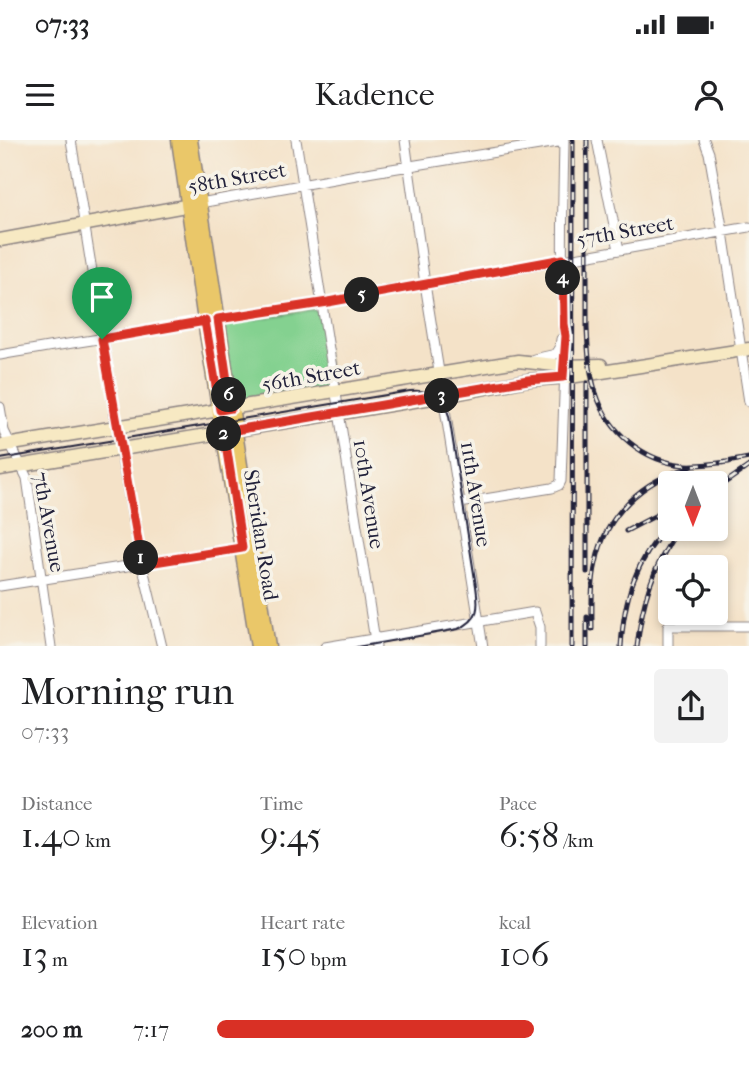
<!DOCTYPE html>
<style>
body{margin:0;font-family:"IM FELL French Canon",serif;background:#f2f2f2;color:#202124;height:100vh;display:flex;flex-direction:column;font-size:26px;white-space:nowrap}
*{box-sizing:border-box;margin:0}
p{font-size:23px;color:#757577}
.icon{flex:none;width:38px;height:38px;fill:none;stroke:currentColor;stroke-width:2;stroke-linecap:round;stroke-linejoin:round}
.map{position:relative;height:506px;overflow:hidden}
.drawer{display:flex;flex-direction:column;background:#fff;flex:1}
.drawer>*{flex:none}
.needle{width:46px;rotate:180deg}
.tools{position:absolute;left:658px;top:331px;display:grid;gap:14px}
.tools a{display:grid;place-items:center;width:70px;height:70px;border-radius:7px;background:#fff;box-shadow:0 4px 10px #0003;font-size:35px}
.pin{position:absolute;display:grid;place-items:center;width:60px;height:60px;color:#fff;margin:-72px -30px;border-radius:50% 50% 50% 0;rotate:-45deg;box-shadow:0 0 7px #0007}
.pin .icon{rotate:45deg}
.km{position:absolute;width:35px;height:35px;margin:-18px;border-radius:50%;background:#222;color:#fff;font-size:19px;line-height:35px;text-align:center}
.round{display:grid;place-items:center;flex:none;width:74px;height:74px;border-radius:7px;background:#f2f2f2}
.summary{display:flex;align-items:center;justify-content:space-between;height:119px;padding:0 21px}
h1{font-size:38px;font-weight:600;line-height:52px}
.stats{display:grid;grid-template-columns:repeat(3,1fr);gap:10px;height:119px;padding:7px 21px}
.stats div{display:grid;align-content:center}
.stats b{font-size:35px;font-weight:600}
.stats small{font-size:19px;font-weight:400}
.stats p{font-size:19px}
ul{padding:0 21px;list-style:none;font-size:23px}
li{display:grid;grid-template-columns:112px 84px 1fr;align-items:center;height:52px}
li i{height:18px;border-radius:9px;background:#d93025}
.status{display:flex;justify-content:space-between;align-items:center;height:49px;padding:0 35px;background:#fff;direction:ltr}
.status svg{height:19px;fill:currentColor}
header{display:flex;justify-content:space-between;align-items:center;height:91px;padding:0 21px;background:#fff;font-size:32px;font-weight:600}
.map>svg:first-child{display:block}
</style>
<div class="status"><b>07:33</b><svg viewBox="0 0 49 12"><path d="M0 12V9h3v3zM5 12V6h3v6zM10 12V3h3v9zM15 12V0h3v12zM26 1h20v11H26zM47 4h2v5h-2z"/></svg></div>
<header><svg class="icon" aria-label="menu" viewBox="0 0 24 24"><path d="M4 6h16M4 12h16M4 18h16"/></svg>Kadence<svg class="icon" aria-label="person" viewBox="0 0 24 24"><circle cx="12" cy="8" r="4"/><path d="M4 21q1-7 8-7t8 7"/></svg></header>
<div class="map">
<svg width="749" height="507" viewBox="0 0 749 507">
<rect width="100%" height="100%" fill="#f7f3e8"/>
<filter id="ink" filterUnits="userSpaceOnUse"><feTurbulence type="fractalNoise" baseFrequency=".0143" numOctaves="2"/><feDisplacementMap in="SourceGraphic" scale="14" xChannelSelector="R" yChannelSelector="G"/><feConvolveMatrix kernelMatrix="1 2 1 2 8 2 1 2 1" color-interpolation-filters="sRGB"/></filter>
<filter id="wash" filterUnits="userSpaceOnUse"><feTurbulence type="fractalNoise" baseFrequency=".00686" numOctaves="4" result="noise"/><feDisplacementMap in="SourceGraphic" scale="28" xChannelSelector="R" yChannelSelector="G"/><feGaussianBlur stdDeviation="1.57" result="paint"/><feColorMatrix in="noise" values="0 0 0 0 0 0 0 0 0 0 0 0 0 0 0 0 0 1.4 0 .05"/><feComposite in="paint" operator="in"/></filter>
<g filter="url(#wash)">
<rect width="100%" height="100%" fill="#f4e2c8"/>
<path fill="#84d190" stroke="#537a66" stroke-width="2" d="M313,169L319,173L329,241L325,248L238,262L233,258L222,190L225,184Z"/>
</g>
<g filter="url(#ink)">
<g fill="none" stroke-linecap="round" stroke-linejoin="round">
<g stroke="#8b8282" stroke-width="11">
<path id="street" d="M71,0L122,319L142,424L162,507
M296,0L376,507
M405,0L425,144L483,507
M597,0L619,110
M704,0L709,13L723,92L749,262
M200,63L373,32L564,1
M218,179L321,163L749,87
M0,215C68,203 137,194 205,181
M534,219L556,214L560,208L561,199
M0,267L4,291L27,338L51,507
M460,363L552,348L559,345L561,341L566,198C560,133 563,66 564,0
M0,446L242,408
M325,507L535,472L540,487V507
M668,507V486H749"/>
</g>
<g stroke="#8b8282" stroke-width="15">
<path id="secondary" d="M0,100L196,64
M0,306L518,221L564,226L601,225
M0,329L444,256L528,240L570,237L749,209"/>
</g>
<g stroke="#8b8282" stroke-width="17">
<path id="primary" d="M179,0L205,181L258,507
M190,0L268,507"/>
</g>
<use href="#street" stroke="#fff" stroke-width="9"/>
<use href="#secondary" stroke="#f7e9c3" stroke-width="12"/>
<use href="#primary" stroke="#eac769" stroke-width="14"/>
<path stroke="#22223b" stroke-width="2" d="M0,319L410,251C430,249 443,256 449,276L476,446C479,466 480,480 458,489L357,507"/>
<g stroke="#22223b" stroke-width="5">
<path id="rail" d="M587,0V188C588,210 589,232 596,253C608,292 644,322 685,325C700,326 714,323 729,322
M587,243V432
M721,323L749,318
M716,349L749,326
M626,391L670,368
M592,489C592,467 591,444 596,423C605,375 643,339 690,328
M572,507L573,0
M587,507V477
M621,507C624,457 635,421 670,384
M637,507C642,461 653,427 679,388"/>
</g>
<use href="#rail" stroke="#f7f3e8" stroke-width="2.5" stroke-dasharray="8" stroke-linecap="butt"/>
</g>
</g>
<g fill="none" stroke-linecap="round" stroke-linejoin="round" filter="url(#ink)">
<g stroke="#fff" stroke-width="14">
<path id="route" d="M563,119L564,184L566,196L563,237L528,240L224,292L242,408L142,424L102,199L205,181L220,270L231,268L218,179L328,162Z"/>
</g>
<use href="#route" stroke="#d93025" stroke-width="9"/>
</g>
<g text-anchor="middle" stroke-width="7" stroke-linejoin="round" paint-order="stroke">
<g font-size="21" fill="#22223b" stroke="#f7f3e8">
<text transform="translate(237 38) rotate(-10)" y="7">58th Street</text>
<text transform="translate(625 91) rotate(-10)" y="7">57th Street</text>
<text transform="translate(311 236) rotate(-10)" y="7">56th Street</text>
<text transform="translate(369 354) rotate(81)" y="7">10th Avenue</text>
<text transform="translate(476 354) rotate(81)" y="7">11th Avenue</text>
<text transform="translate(49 382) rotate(80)" y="7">7th Avenue</text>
<text transform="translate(261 395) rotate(81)" y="7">Sheridan Road</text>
</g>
</g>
</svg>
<div class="tools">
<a><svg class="needle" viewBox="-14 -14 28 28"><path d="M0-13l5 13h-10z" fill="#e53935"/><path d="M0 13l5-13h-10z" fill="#757577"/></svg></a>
<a><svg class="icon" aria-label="locate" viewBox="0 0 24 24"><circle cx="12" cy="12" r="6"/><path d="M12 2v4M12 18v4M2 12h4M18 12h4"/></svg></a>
</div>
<div class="pin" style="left:102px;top:199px;background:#1e9e55"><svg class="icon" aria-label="arrive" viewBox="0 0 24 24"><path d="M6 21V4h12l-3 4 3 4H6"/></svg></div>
<b class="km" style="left:141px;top:418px">1</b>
<b class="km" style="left:224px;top:294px">2</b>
<b class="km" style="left:442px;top:256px">3</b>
<b class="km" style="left:563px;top:138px">4</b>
<b class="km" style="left:362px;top:155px">5</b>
<b class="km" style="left:229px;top:255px">6</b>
</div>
<section class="drawer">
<div class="summary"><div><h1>Morning run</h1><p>07:33</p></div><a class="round"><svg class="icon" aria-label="share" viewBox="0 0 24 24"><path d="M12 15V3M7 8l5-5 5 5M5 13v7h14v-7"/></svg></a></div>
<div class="stats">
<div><p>Distance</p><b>1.40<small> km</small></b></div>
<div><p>Time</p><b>9:45</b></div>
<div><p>Pace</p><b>6:58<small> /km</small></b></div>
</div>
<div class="stats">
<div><p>Elevation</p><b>13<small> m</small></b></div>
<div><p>Heart rate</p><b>150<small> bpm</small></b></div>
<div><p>kcal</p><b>106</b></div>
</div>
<ul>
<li><b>200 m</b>7:17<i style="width:62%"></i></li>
</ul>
</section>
